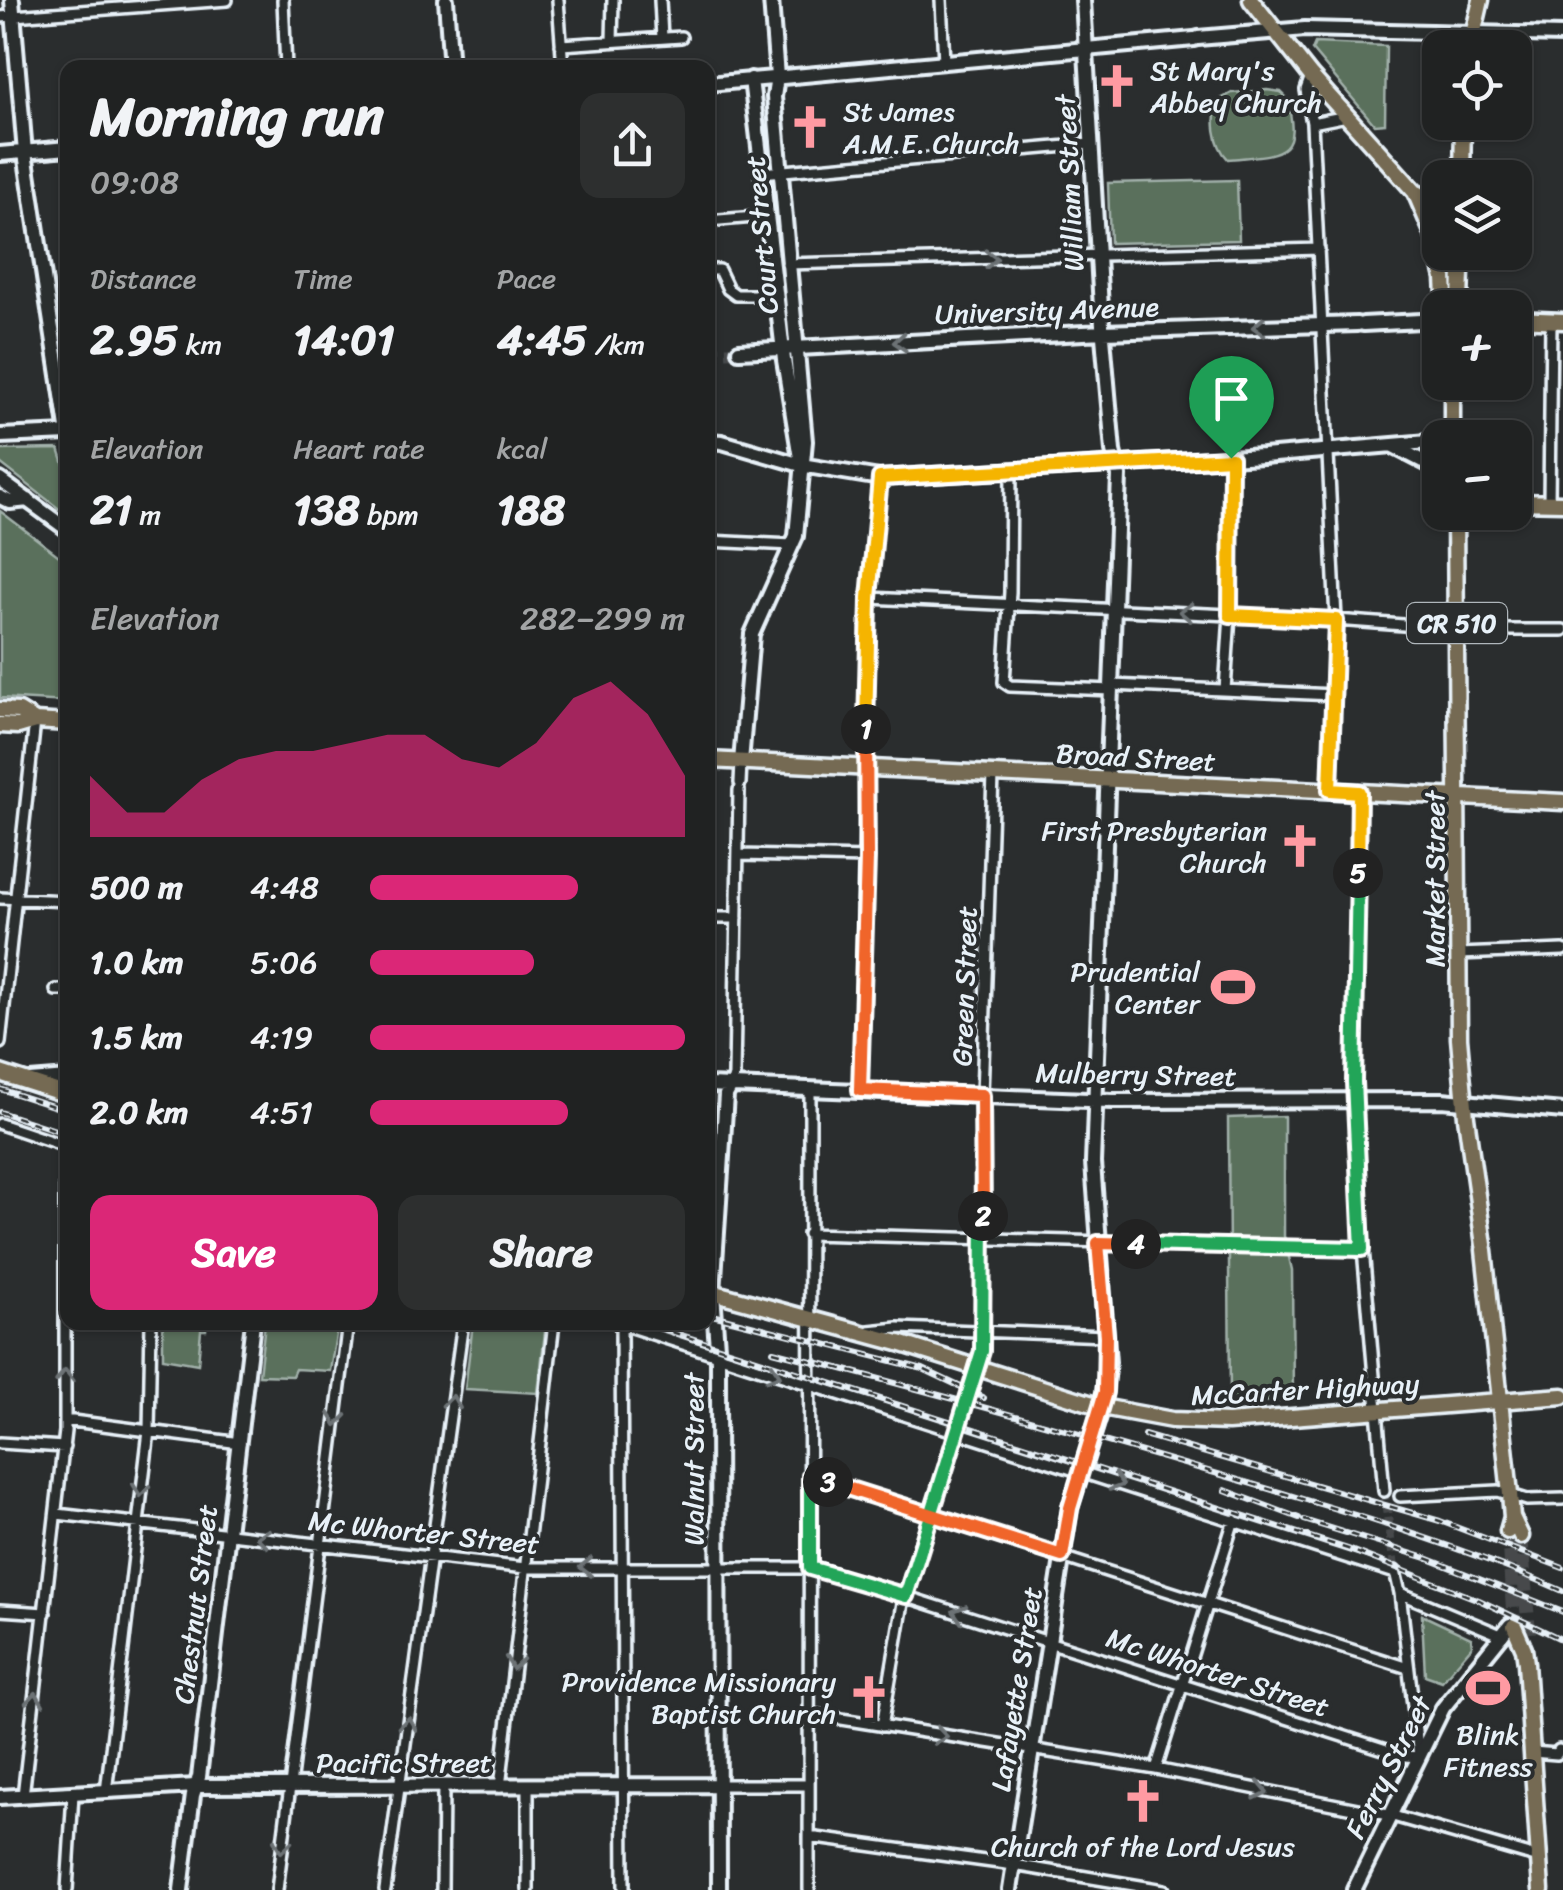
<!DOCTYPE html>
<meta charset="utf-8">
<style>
body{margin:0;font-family:Sriracha,sans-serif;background:#2d2f2f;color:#f1f3f6;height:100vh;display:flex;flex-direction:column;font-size:38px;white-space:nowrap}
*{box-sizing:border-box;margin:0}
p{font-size:32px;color:#a2a4a5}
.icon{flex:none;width:55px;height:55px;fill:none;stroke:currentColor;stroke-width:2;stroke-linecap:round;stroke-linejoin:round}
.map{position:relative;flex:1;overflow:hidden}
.details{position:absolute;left:60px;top:60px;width:655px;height:1270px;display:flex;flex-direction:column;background:#202222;border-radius:20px;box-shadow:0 2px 8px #0004,0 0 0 2px #3d3f40}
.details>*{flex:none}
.controls{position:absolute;left:1422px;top:30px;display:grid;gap:20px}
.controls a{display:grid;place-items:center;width:110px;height:110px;border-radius:20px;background:#202222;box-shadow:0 2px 8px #0004,0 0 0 2px #3d3f40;font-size:50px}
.pin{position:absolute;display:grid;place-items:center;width:85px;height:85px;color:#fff;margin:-102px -42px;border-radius:50% 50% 50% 0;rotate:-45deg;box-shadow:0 0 10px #0007}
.pin .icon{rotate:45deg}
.km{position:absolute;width:50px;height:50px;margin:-25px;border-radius:50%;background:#222;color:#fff;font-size:28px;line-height:50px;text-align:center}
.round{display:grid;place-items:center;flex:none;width:105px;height:105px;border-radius:20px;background:#2d2f2f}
.overview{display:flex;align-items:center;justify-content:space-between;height:170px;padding:0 30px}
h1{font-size:55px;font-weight:700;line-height:75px}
.stats{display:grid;grid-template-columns:repeat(3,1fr);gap:15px;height:170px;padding:10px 30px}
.stats div{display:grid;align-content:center}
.stats b{font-size:42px;font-weight:700}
.stats small{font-size:28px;font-weight:400}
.stats p{font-size:28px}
.chart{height:280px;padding:20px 30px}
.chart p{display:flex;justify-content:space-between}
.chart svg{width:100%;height:180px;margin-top:10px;fill:#db2777;opacity:.7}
.action{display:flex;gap:20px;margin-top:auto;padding:20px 30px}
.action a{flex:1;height:115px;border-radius:20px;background:#db2777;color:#fff;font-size:40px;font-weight:700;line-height:115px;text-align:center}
.action a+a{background:#2d2f2f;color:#f1f3f6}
ul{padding:0 30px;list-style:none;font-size:32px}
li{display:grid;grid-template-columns:160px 120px 1fr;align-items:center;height:75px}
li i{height:25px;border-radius:12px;background:#db2777}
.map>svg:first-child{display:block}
</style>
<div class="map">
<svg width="1563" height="1890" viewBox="0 0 1563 1890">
<rect width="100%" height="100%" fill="#2a2d2e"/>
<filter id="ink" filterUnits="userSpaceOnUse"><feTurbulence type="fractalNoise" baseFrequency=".01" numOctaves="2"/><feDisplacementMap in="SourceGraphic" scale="20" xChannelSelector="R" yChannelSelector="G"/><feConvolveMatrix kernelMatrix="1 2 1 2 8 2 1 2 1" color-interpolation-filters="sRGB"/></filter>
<g filter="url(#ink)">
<path fill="#5a705b" stroke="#a1b0aa" stroke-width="2.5" d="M1315,43L1386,46L1385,123L1374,124L1312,50Z
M1267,90L1281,92L1286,97C1304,159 1278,154 1228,159C1214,145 1211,117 1219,100L1232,93Z
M1237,180L1239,240L1110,243L1108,183Z
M59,449L67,474V515L0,463V450Z
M0,511L67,562V702L0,698Z
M1284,1116V1236L1292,1270L1293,1401L1230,1402L1228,1118Z
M163,1323H206V1330H201L198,1364L163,1358Z
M265,1323H338L330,1371L295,1369L292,1376L259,1375Z
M473,1323H546L538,1393L465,1389Z
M1422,1615L1471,1638L1472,1646L1442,1681L1425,1675Z"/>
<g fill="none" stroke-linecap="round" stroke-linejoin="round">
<path stroke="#464a4c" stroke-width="9" stroke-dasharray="9 4.5" stroke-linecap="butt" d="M1384,1491L1395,1571"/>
<path stroke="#464a4c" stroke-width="12" stroke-dasharray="12 6" stroke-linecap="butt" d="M708,352L739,351"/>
<path stroke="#464a4c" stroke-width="14" stroke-dasharray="14 7" stroke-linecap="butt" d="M1508,1531L1514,1626
M1521,1536L1529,1633"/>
<g stroke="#e8f1f8" stroke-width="16">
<path id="street" d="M283,0L286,68
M558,0L563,68
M660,0L662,38
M941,0L944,62
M0,17L227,0
M612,41L613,0
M561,45L681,37
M1311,76L1306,90L1312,123L1336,620L1330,791
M1312,123L1347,116
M761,173L1090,144
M708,221L766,216
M787,264L1319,249
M708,270H719L728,289L736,295H777
M1011,470L1010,592L1004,682L1010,686L1112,690
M1549,503L1551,320
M708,541L793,545
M869,598L1336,620L1471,630H1563
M1112,685L1334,695
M1225,690L1230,615L1231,459
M740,783L741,762
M1359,792L1354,1082L1363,1249L1384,1491
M739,855L867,858
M0,898L68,901
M708,918H737
M1458,954L1563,950
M56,990H68
M0,1043L35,721
M731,1086L734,1076L739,790
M860,1090L869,598L880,478
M0,1124L68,1147
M808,1234L1363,1249
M615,1322L1395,1573
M621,1323L624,1890
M869,1331L898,1328L1106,1336
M65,1420L240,1443
M0,1443L64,1447
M810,1476L1408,1668
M1400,1496L1498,1491L1527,1500L1563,1499
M57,1514L525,1568H817L1405,1756L1419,1757L1400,1593L1395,1571
M1400,1593L1503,1636
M0,1610L45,1613
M810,1714L1156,1769L1393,1816L1539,1858
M882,1726L903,1603L982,1351V1095L993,775
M1532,1752L1557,1754L1559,1750
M1156,1769L1234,1520
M719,1785H809
M500,1787L554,1322
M106,1792L149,1431L151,1322
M23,1796L65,1431V1146
M809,1837L1014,1865L1164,1890
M67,1890L73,1794
M277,1890L348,1322
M385,1890L463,1322
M442,1890L443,1787
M528,1890V1786
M809,1890L810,1088"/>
</g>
<g stroke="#e8f1f8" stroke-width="20">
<path id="secondary" d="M12,0L25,153L68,434
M446,0L451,68
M1198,38L1305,29L1563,35
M751,79L784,360L800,458
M708,84L1194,39
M0,154L68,148
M1363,324L1440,320
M739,351L1103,332L1357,324
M0,436L68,433
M708,441L722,442L801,465L880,478L1263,456L1440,441
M1393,446L1440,470
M0,480L68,530
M0,497L10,502L28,500
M741,762L752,634L796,536L805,441L774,97L777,77L771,0
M30,1081L68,1078
M708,1085L1113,1101L1442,1100L1563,1111
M0,1797L196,1786L719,1785
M181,1890L193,1795L199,1777L253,1322
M719,1890L718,1361L713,1293L726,1095L731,1086
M1010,1890L1070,1508L1102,1407L1108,1362L1093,1163L1119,476L1113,451L1102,325L1083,0
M1354,1890L1443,1708L1510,1625"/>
</g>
<g stroke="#e8f1f8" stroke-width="21">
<path id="primary" d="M1251,0L1311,76L1415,192L1426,197L1440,213
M1470,48L1481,0
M1462,178L1463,122
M1415,192L1433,234L1444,278L1445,296L1453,308
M1454,308L1460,302L1461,272L1466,252
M1515,319L1563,321
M1452,438V382
M1515,502L1563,503
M1455,512L1459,1038L1466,1117L1484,1245
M1455,515L1484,512
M0,710L19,711L35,721
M0,725L18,726L35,721L68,723
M708,760L1563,802
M0,1073L68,1095
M1484,1250L1510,1494L1512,1517L1508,1531
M708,1291L899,1343L1102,1407L1172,1420L1228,1422L1563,1396
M1512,1517L1521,1536
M1514,1626L1524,1649L1526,1663L1541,1890"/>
</g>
<use href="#street" stroke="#2a2d2e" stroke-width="9"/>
<use href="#secondary" stroke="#2a2d2e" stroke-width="12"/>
<use href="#primary" stroke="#756b52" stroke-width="14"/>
<g stroke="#e8f1f8" stroke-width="6">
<path id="rail" d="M0,1089L68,1111
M0,1112L68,1134
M708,1314L923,1369L984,1398
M641,1322L1348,1549L1479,1600L1563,1640
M773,1351C952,1397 1129,1447 1306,1500C1394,1526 1479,1554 1563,1591
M1144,1435L1440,1521L1563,1568
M1225,1490L1299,1518
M1304,1520L1426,1558L1563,1612"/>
</g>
<use href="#rail" stroke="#2a2d2e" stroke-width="2.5" stroke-dasharray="8" stroke-linecap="butt"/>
</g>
<defs><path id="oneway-chevron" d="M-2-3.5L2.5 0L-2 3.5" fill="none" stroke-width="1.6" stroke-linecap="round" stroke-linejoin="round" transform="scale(2.5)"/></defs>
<g stroke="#6c7275">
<use href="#oneway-chevron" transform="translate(991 259) rotate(-2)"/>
<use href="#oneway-chevron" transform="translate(1259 327) rotate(178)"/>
<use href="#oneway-chevron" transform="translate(900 342) rotate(176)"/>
<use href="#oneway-chevron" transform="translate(1186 612) rotate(-177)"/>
<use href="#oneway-chevron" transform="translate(774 1374) rotate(18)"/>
<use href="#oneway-chevron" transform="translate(65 1376) rotate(-90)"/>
<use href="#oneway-chevron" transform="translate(452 1402) rotate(-82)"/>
<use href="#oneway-chevron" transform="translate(337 1419) rotate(97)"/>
<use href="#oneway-chevron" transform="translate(1117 1483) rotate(18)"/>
<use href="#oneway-chevron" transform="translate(141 1490) rotate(97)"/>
<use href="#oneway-chevron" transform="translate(263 1538) rotate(-174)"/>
<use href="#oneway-chevron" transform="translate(586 1567) rotate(180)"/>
<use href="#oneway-chevron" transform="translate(959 1613) rotate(-163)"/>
<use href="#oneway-chevron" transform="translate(514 1663) rotate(97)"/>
<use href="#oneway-chevron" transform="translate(35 1699) rotate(-83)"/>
<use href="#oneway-chevron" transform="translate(408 1724) rotate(-82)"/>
<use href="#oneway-chevron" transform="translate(941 1736) rotate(9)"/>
<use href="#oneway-chevron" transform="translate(1261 1791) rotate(12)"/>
<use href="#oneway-chevron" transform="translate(282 1846) rotate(97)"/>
</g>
</g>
<g fill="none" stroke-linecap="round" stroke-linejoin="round" filter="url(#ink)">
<g stroke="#fff" stroke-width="20">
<path id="split-1" d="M866,729L869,598L880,478L1231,458"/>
</g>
<g stroke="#fff" stroke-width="20">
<path id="split-2" d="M866,729L867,858L860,1090L982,1095L983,1216"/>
</g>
<g stroke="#fff" stroke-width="20">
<path id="split-3" d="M828,1482L810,1476V1568L906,1596L982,1351L983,1216"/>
</g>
<g stroke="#fff" stroke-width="20">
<path id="split-4" d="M828,1482L1062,1556L1070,1508L1105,1392L1106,1336L1098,1243L1136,1244"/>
</g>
<g stroke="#fff" stroke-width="20">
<path id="split-5" d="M1136,1244L1362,1249L1354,1082L1358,873"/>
</g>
<g stroke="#fff" stroke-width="20">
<path id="split-6" d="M1231,458L1230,615L1336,620L1330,790L1359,792L1358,873"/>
</g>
<use href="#split-1" stroke="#f5b400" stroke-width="12"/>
<use href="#split-2" stroke="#f0652b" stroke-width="12"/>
<use href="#split-3" stroke="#22a559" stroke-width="12"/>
<use href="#split-4" stroke="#f0652b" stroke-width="12"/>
<use href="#split-5" stroke="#22a559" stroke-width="12"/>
<use href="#split-6" stroke="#f5b400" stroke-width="12"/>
</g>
<defs>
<g id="church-bare" transform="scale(3.45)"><path d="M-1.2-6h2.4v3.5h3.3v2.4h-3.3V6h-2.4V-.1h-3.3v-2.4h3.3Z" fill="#ff9aa2" stroke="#2a2d2e" stroke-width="2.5" paint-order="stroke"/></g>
<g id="stadium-bare" transform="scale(3.45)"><path d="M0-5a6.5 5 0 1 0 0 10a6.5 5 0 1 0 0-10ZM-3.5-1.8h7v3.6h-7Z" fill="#ff9aa2" stroke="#2a2d2e" stroke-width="2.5" paint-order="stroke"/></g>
</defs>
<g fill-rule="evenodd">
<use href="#church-bare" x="1117" y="86"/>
<use href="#church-bare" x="810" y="127"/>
<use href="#church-bare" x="1300" y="846"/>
<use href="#stadium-bare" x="1233" y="987"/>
<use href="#stadium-bare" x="1488" y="1688"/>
<use href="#church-bare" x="869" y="1697"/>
<use href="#church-bare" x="1143" y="1801"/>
</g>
<g text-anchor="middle" stroke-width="8" stroke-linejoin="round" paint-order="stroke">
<rect fill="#2a2d2e" stroke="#afb6bb" stroke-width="2.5" x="1407" y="603" width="100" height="40" rx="8"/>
<g font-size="25" font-weight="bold" fill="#e8f1f8">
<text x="1457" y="632">CR 510</text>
</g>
<g font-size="28" fill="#e8f1f8" stroke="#2a2d2e" text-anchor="end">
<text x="1150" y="80" text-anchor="start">St Mary's<tspan x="1150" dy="32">Abbey Church</tspan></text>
<text x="843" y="121" text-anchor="start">St James<tspan x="843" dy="32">A.M.E. Church</tspan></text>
<text x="1267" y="840">First Presbyterian<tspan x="1267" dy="32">Church</tspan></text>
<text x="1200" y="981">Prudential<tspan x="1200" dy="32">Center</tspan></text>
<text x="836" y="1691">Providence Missionary<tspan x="836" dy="32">Baptist Church</tspan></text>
<text x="1488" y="1744" text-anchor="middle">Blink<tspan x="1488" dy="32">Fitness</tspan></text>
<text x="1143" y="1856" text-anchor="middle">Church of the Lord Jesus</text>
</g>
<g font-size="28" fill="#e8f1f8" stroke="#2a2d2e">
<text transform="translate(1069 183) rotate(-93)" y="10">William Street</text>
<text transform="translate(761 235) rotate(-95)" y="10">Court Street</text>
<text transform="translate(1047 310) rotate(-2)" y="10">University Avenue</text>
<text transform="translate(1136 757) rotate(3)" y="10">Broad Street</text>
<text transform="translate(1434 879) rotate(-90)" y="10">Market Street</text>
<text transform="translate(964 986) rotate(-88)" y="10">Green Street</text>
<text transform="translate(1136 1074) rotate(1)" y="10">Mulberry Street</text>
<text transform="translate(1305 1389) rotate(-3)" y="10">McCarter Highway</text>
<text transform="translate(693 1459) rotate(-90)" y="10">Walnut Street</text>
<text transform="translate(424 1532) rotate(6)" y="10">Mc Whorter Street</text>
<text transform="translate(195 1604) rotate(-83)" y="10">Chestnut Street</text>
<text transform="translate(1218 1672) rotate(18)" y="10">Mc Whorter Street</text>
<text transform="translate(1016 1689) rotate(-81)" y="10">Lafayette Street</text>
<text x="404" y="1772">Pacific Street</text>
<text transform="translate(1388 1767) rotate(-63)" y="10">Ferry Street</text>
</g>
</g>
</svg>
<div class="controls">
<a><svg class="icon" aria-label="locate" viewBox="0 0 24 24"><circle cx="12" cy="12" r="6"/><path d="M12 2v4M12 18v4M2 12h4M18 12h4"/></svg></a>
<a><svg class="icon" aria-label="layers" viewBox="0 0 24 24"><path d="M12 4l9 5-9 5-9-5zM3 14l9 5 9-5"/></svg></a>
<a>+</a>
<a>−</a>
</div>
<div class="pin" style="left:1231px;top:458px;background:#1e9e55"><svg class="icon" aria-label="arrive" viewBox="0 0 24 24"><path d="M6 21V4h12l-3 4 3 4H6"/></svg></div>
<b class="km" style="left:866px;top:729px">1</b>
<b class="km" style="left:983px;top:1216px">2</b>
<b class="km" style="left:828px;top:1482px">3</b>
<b class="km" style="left:1136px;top:1244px">4</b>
<b class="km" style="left:1358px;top:873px">5</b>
<section class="details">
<div class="overview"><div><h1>Morning run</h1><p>09:08</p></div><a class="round"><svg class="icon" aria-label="share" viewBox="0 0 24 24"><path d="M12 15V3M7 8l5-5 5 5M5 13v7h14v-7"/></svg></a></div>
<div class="stats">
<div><p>Distance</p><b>2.95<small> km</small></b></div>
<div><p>Time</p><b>14:01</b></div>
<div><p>Pace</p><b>4:45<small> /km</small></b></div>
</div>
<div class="stats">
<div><p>Elevation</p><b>21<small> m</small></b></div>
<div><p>Heart rate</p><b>138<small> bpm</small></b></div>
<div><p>kcal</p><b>188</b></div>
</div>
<div class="chart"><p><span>Elevation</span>282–299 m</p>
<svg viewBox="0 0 160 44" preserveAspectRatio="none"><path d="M0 44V29L10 38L20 38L30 30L40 25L50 23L60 23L70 21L80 19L90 19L100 25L110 27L120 21L130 10L140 6L150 14L160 29V44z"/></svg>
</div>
<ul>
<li><b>500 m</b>4:48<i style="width:66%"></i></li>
<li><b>1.0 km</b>5:06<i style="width:52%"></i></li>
<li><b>1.5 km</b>4:19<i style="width:100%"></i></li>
<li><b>2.0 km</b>4:51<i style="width:63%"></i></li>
</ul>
<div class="action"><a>Save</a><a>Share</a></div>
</section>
</div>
